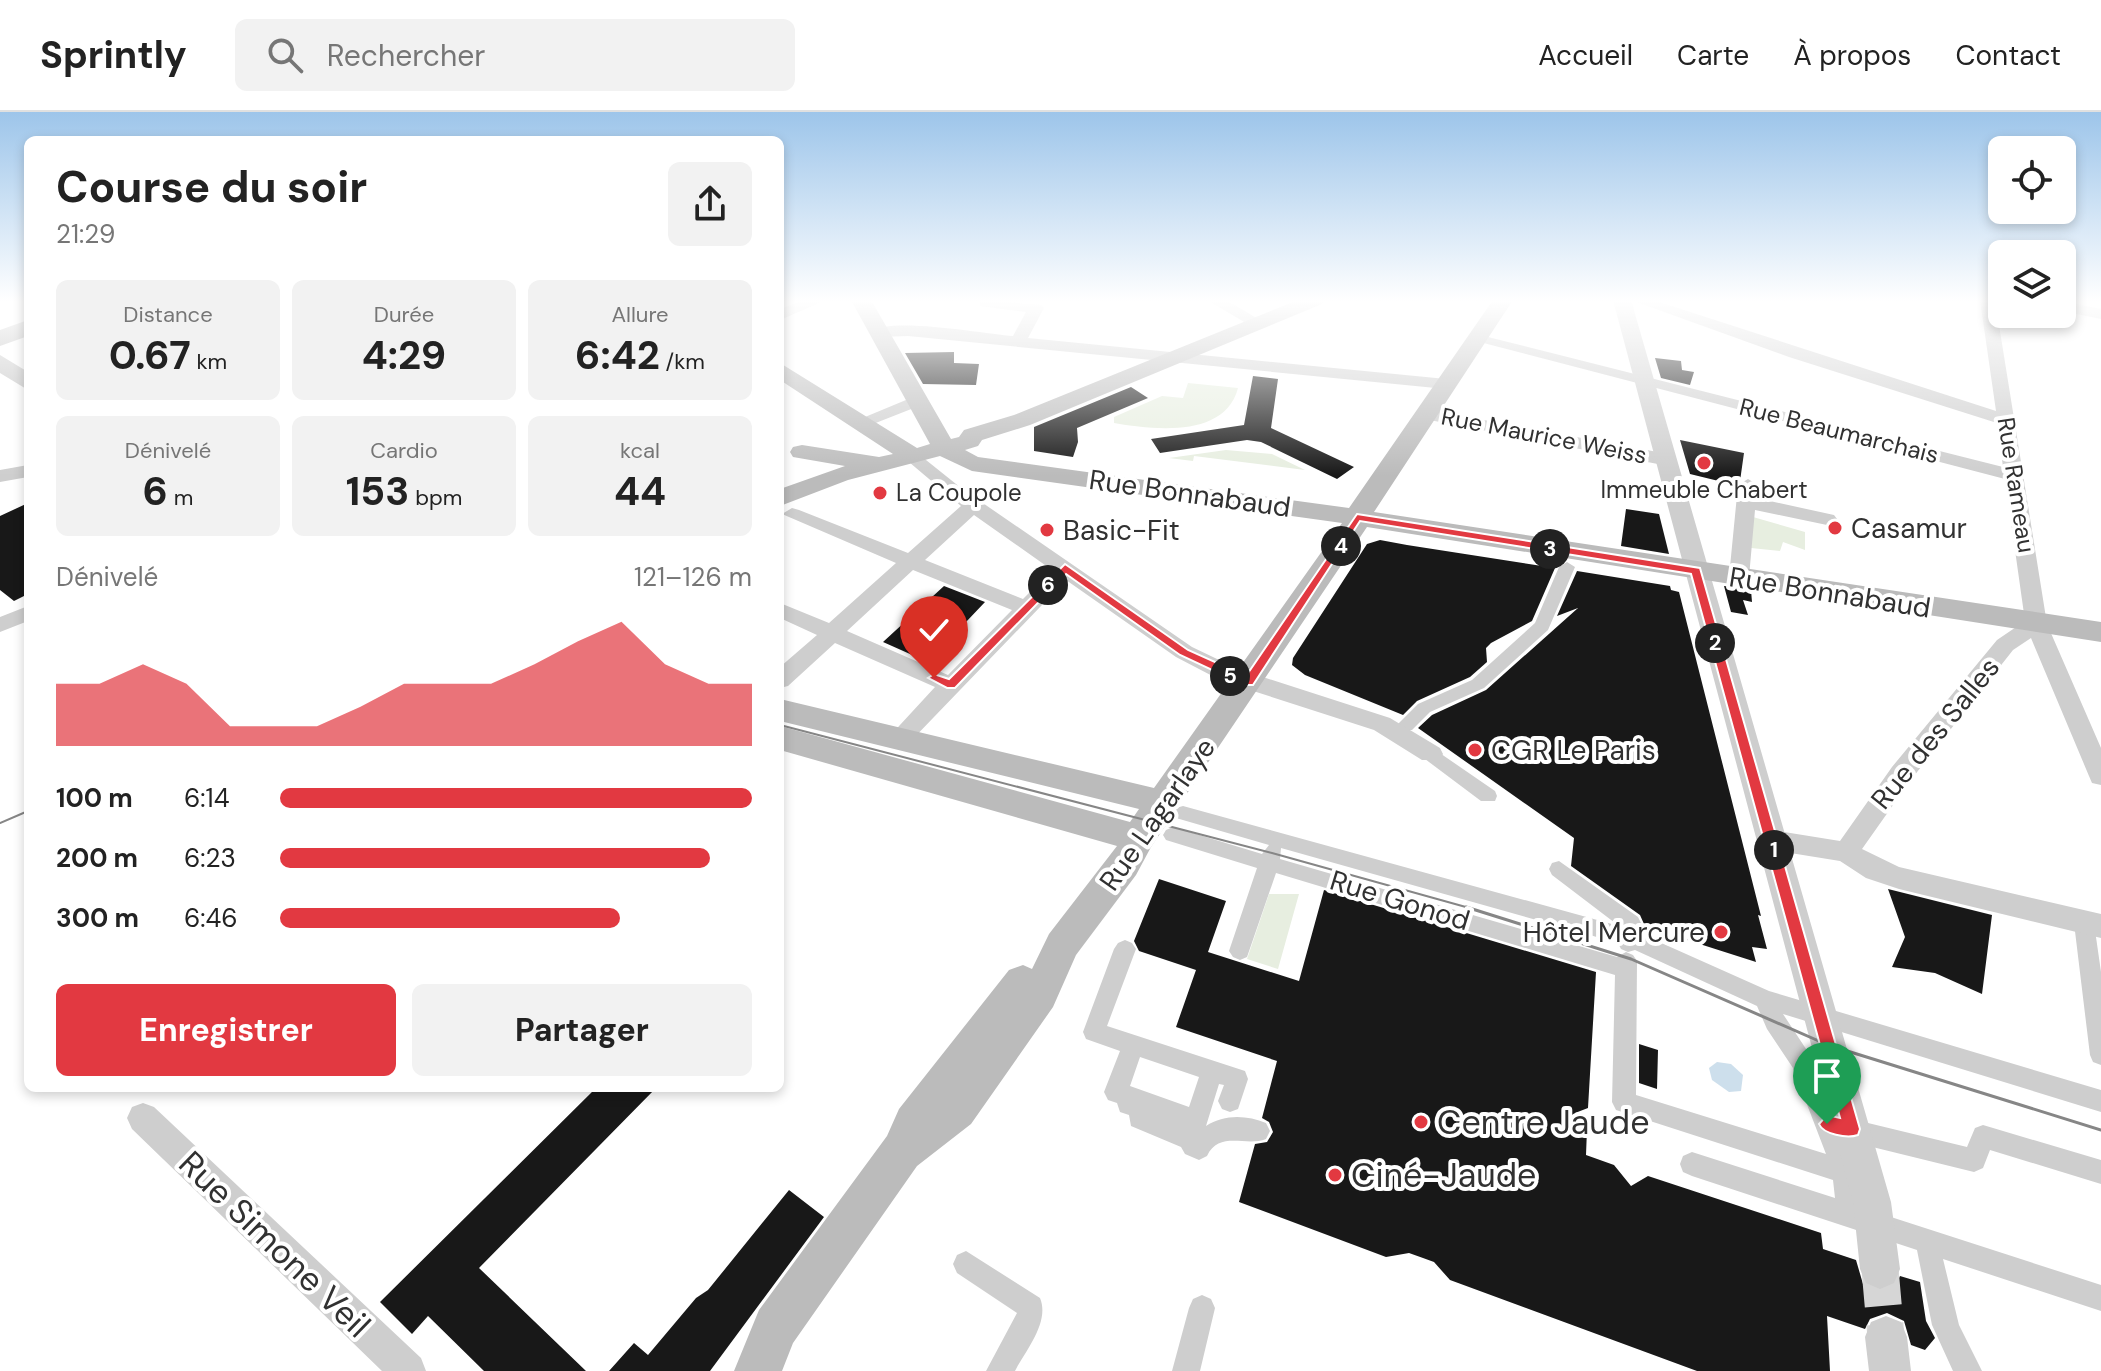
<!DOCTYPE html>
<html lang="fr">
<meta charset="utf-8">
<style>
body{margin:0;font-family:"DM Sans",sans-serif;background:#f2f2f2;color:#222;height:100vh;display:flex;flex-direction:column;font-size:30px;white-space:nowrap}
*{box-sizing:border-box;margin:0}
p{font-size:26px;color:#767676}
.icon{flex:none;width:44px;height:44px;fill:none;stroke:currentColor;stroke-width:2;stroke-linecap:round;stroke-linejoin:round}
.map{position:relative;flex:1;overflow:hidden}
.details{position:absolute;left:24px;top:24px;width:760px;height:956px;display:flex;flex-direction:column;background:#fff;border-radius:12px;box-shadow:0 4px 12px #0003}
.details>*{flex:none}
.controls{position:absolute;left:1988px;top:24px;display:grid;gap:16px}
.controls a{display:grid;place-items:center;width:88px;height:88px;border-radius:12px;background:#fff;box-shadow:0 4px 12px #0003;font-size:40px}
.pin{position:absolute;display:grid;place-items:center;width:68px;height:68px;color:#fff;margin:-82px -34px;border-radius:50% 50% 50% 0;rotate:-45deg;box-shadow:0 0 8px #0007}
.pin .icon{rotate:45deg}
.km{position:absolute;width:40px;height:40px;margin:-20px;border-radius:50%;background:#222;color:#fff;font-size:22px;line-height:40px;text-align:center}
.round{display:grid;place-items:center;flex:none;width:84px;height:84px;border-radius:12px;background:#f2f2f2}
.head{display:flex;align-items:center;justify-content:space-between;height:136px;padding:0 32px}
h1{font-size:44px;font-weight:700;line-height:60px}
.stats{display:grid;grid-template-columns:repeat(3,1fr);gap:12px;height:136px;padding:8px 32px}
.stats div{display:grid;align-content:center;border-radius:12px;background:#f2f2f2;text-align:center}
.stats b{font-size:40px;font-weight:700}
.stats small{font-size:22px;font-weight:400}
.stats p{font-size:22px}
.chart{height:224px;padding:16px 32px}
.chart p{display:flex;justify-content:space-between}
.chart svg{width:100%;height:144px;margin-top:8px;fill:#e23941;opacity:.7}
.button{display:flex;gap:16px;margin-top:auto;padding:16px 32px}
.button a{flex:1;height:92px;border-radius:12px;background:#e23941;color:#fff;font-size:32px;font-weight:700;line-height:92px;text-align:center}
.button a+a{background:#f2f2f2;color:#222}
ul{padding:0 32px;list-style:none;font-size:26px}
li{display:grid;grid-template-columns:128px 96px 1fr;align-items:center;height:60px}
li i{height:20px;border-radius:10px;background:#e23941}
header{display:flex;align-items:center;gap:48px;box-sizing:border-box;height:112px;padding:0 40px;background:#fff;border-bottom:2px solid #e0e0e0}
header strong{font-size:38px}
nav{display:flex;gap:44px;margin-inline-start:auto;font-size:28px}
.search{width:560px;height:72px;background:#f2f2f2;display:flex;align-items:center;gap:20px;box-sizing:border-box;padding:0 28px;border-radius:12px;color:#767676;font-size:30px}
.map>svg:first-child{display:block}
</style>
<header>
<strong>Sprintly</strong>
<div class="search"><svg class="icon" aria-label="search" viewBox="0 0 24 24"><circle cx="10" cy="10" r="6"/><path d="M15 15l6 6"/></svg>Rechercher</div>
<nav><a>Accueil</a><a>Carte</a><a>À propos</a><a>Contact</a></nav>
</header>
<div class="map">
<svg width="2101" height="1259" viewBox="0 0 2101 1259">
<rect width="100%" height="100%" fill="#fff"/>
<path fill="#e7eee0" d="M1188,271L1238,276C1225,326 1155,318 1114,311V305L1162,284L1183,286Z
M1226,338L1272,342L1305,358L1194,344L1193,349L1169,346Z
M1753,405L1805,420V438L1783,430L1780,439L1751,436Z
M1269,782H1299L1278,857L1247,847Z"/>
<path fill="#cddfec" d="M1717,950L1731,952L1743,963L1741,979L1729,980L1712,968L1709,956Z"/>
<path fill="#181818" d="M954,240V251L979,252L976,273L923,272L905,241Z
M1655,246L1681,249L1682,258L1694,260L1690,273L1661,266Z
M1253,264L1278,267L1271,316L1354,355L1337,367L1261,330L1247,328L1160,341L1151,327L1244,313Z
M1131,275L1148,286L1077,316L1078,330L1073,345L1034,339V315Z
M1680,328L1744,341L1740,369L1735,373L1690,362Z
M28,391V482L14,489L0,478V404Z
M1626,397L1659,402L1669,442L1621,434Z
M1380,428L1407,433L1555,456L1532,509L1491,531L1486,536L1487,550L1470,565L1417,589L1403,603L1305,563L1292,553L1293,546L1367,432Z
M1577,459L1670,474L1671,478L1679,480L1761,804L1758,803L1767,837L1752,835L1756,850L1684,827L1683,830L1659,823L1644,812L1640,803L1571,754L1574,726L1418,616L1432,603L1486,578L1578,496L1557,504Z
M944,474L985,490L928,550L883,530Z
M1724,474L1751,478L1752,490L1743,488L1748,503L1731,500Z
M1159,767L1226,789L1208,840L1299,869L1324,778L1596,860L1588,996L1575,1001L1587,1017L1586,1043L1614,1053L1631,1074L1648,1064L1821,1121L1823,1137L1856,1148L1863,1172L1879,1180L1895,1174L1900,1164L1920,1170L1926,1209L1935,1226L1925,1238L1911,1233L1904,1209L1887,1201L1870,1207L1865,1217L1827,1204L1830,1259H1697L1450,1168L1434,1150L1423,1146L1409,1141L1386,1145L1239,1090L1255,1032L1267,1030L1273,1020L1269,1010L1262,1006L1277,949L1176,915L1196,858L1139,839L1134,829Z
M1888,777L1992,803L1982,882L1935,861L1892,855L1905,825Z
M1639,932L1658,938L1657,977L1639,971Z
M596,976H656L479,1156L586,1259H484L428,1204L412,1222L380,1190Z
M789,1078L824,1105L710,1259H609L634,1231L648,1243L696,1186L708,1178Z"/>
<g fill="none" stroke-linecap="round" stroke-linejoin="round">
<path stroke="#d6d6d6" stroke-width="37" stroke-dasharray="37 18" stroke-linecap="butt" d="M1880,1157L1886,1225"/>
<path fill="#cecece" fill-rule="evenodd" d="M1567,450L1575,455L1548,518L1484,576L1430,600L1412,618H1400L1397,613L1418,592L1472,568L1535,511L1559,455Z
M1431,635L1495,679L1497,684L1495,689H1481L1425,647L1422,642Z
M1183,694L1619,814L1552,763L1549,757L1552,751L1559,749L1638,805L1641,811L1639,821L1769,879L2101,978V1000L1783,902L1810,943L1835,1003L1967,1035L1975,1016L1983,1013L2101,1048V1072L1990,1038L1983,1056L1974,1060L1844,1028L1856,1060L1860,1095L2101,1173V1199L1943,1147L1959,1213L1982,1259H1953L1932,1213L1917,1138L1692,1064L1683,1060L1680,1052L1683,1044L1692,1040L1835,1086L1833,1068L1616,998L1612,990L1615,863L1276,761L1247,845L1240,848L1233,845L1229,839L1257,756L1166,728L1163,723L1166,718L1173,715L1262,742L1269,733L1176,706L1173,701L1176,696ZM1281,736L1618,831L1621,837L1628,840L1635,838L1757,894L1767,917L1793,956L1826,1042L1636,983L1637,849L1633,843L1626,840L1617,845L1280,747Z
M2084,802L2091,805L2094,811L2101,860V953L2093,950L2090,943L2074,811L2077,805Z
M1125,828L1132,831L1136,837L1107,914L1245,959L1248,967L1238,997L1230,1000L1222,997L1218,989L1224,973L1219,972L1206,1014C1224,1002 1247,1003 1266,1011L1270,1019L1266,1027C1246,1035 1219,1018 1207,1044L1199,1048L1185,1042L1181,1035L1131,1014L1129,1003L1120,1000L1117,991L1108,988L1104,980L1120,939L1086,927L1083,920L1114,837L1118,831ZM1140,945L1199,965L1189,995L1130,974Z
M966,1139L1040,1186C1050,1210 1026,1238 1015,1259H986L1017,1201L957,1161L953,1152L957,1143Z
M1202,1183L1211,1187L1215,1196L1200,1259H1172L1189,1196L1193,1187Z"/>
<path fill="#cecece" fill-rule="evenodd" d="M805,188H826L780,208V197Z
M980,188L1041,193L1044,196L1028,226L1446,267L1455,272L1446,277L908,224L879,225L871,220C889,204 985,222 1013,224L1026,200L980,194Z
M1207,188H1226L1265,211L1251,214Z
M1631,188H1653L1996,299L1980,188H1995L2047,512L2101,636V673L2092,671L2089,664L2031,526L2013,538L1910,669L1862,737L1899,755L2101,802V826L1899,777L1866,766L1840,749L1771,738L1762,735L1758,728L1762,721L1771,718L1840,729L1892,655L1997,528L2025,509L2005,367L1468,227L1476,222L2003,355L1997,311L1789,245Z
M2062,189L2101,197V207L2062,199Z
M918,283L927,288L924,292L868,314H856L853,310Z
M1425,297L1663,341L1672,347L1663,353L1419,306L1416,302Z
M916,340L961,376L1192,535L1238,557L1390,606L1440,636L1443,642L1440,648H1422L1374,618L1222,569L1176,545L1066,468L908,632H892L888,626L935,575L835,531L788,574L780,576V555L817,523L780,506V491L829,511L896,451L782,402L792,396L799,398L908,441L961,394L909,350L907,346ZM974,403L1052,458L1023,487L925,448ZM913,458L1012,498L948,563L847,519Z
M28,353V365L0,370V358Z
M1748,367L1758,373L1756,386L1834,403L1837,407L1827,413L1755,398L1749,465L1739,472L1729,465L1738,373Z
M28,494V509L0,520V505Z
M143,991L154,995L421,1246L426,1259H382L132,1017L127,1006L132,995Z"/>
<path fill="#cecece" fill-rule="evenodd" d="M1613,188H1631L1891,1090L1900,1157L1894,1171L1880,1177L1866,1171L1860,1157L1853,1090Z
M1886,1204L1901,1210L1907,1225L1911,1259H1869L1865,1225L1871,1210Z"/>
<path fill="#bbb" fill-rule="evenodd" d="M851,188H871L951,327L959,325L964,318L1014,303L1298,188H1325L1322,192L1030,313L982,328L978,334L965,338L978,345L1349,396L1493,188H1513L1374,400L2101,510V530L1367,415L1151,735L1136,763L1076,843L1053,895L971,1012L917,1054L793,1231L782,1259H734L759,1198L887,1024L899,997L1009,858L1023,853L1032,857L1049,822L1117,734L780,638V614L1130,710L1139,697L780,609V587L1154,676L1342,411L972,359L940,344L848,368L780,394V377L845,354L793,345L790,340L793,335L802,333L879,345L893,342L780,268V251L917,336L930,332Z
M0,243L28,260V278L0,261Z"/>
<path fill="#a9a9a9" fill-rule="evenodd" d="M28,208V224L0,234V218Z"/>
<path stroke="#868686" stroke-width="2" d="M780,613L1272,741L1473,797
M0,711L28,699"/>
<path stroke="#868686" stroke-width="3" d="M1466,795L1631,847L1828,933L2101,1018"/>
</g>
<linearGradient id="sky" x2="0" y2="1"><stop stop-color="#9dc5ea"/><stop offset="0.52" stop-color="#fff"/><stop offset="1" stop-color="#fff" stop-opacity="0"/></linearGradient>
<rect width="2101" height="364" fill="url(#sky)"/>
<path fill="#e23941" stroke="#fff" stroke-width="2" d="M1357,402L1700,456L1860,1017L1858,1023C1847,1027 1823,1022 1819,1012L1827,1003L1840,1006L1691,462L1360,409L1253,573H1244L1180,543L1066,462L955,576H947L928,566L934,562L949,567L1065,452L1188,538L1246,564Z"/>
<g fill="#e23941" stroke="#fff" stroke-width="3">
<circle cx="1704" cy="351" r="8"/>
<circle cx="880" cy="381" r="8"/>
<circle cx="1835" cy="416" r="8"/>
<circle cx="1047" cy="418" r="8"/>
<circle cx="1475" cy="638" r="8"/>
<circle cx="1721" cy="820" r="8"/>
<circle cx="1421" cy="1010" r="8"/>
<circle cx="1335" cy="1063" r="8"/>
</g>
<g text-anchor="middle" stroke-width="8" stroke-linejoin="round" paint-order="stroke">
<g font-size="24" fill="#313131" stroke="#fff">
<text transform="translate(1839 319) rotate(14)" y="8">Rue Beaumarchais</text>
<text transform="translate(1544 324) rotate(11)" y="8">Rue Maurice Weiss</text>
<text transform="translate(2016 373) rotate(81)" y="8">Rue Rameau</text>
</g>
<g font-size="24" fill="#313131" stroke="#fff">
<text x="1704" y="386">Immeuble Chabert</text>
<text x="896" y="389" text-anchor="start">La Coupole</text>
</g>
<g font-size="28" fill="#313131" stroke="#fff">
<text transform="translate(1190 381) rotate(8)" y="10">Rue Bonnabaud</text>
<text transform="translate(1830 480) rotate(9)" y="10">Rue Bonnabaud</text>
<text transform="translate(1935 621) rotate(-51)" y="10">Rue des Salles</text>
<text transform="translate(1157 702) rotate(-55)" y="10">Rue Lagarlaye</text>
<text transform="translate(1400 788) rotate(17)" y="10">Rue Gonod</text>
</g>
<g font-size="28" fill="#313131" stroke="#fff" text-anchor="start">
<text x="1851" y="426">Casamur</text>
<text x="1063" y="428">Basic-Fit</text>
<text x="1491" y="648">CGR Le Paris</text>
<text x="1705" y="830" text-anchor="end">Hôtel Mercure</text>
</g>
<g font-size="34" fill="#313131" stroke="#fff" text-anchor="start">
<text x="1437" y="1022">Centre Jaude</text>
<text x="1351" y="1075">Ciné-Jaude</text>
</g>
<g font-size="34" fill="#313131" stroke="#fff">
<text transform="translate(275 1132) rotate(44)" y="12">Rue Simone Veil</text>
</g>
</g>
</svg>
<div class="controls">
<a><svg class="icon" aria-label="locate" viewBox="0 0 24 24"><circle cx="12" cy="12" r="6"/><path d="M12 2v4M12 18v4M2 12h4M18 12h4"/></svg></a>
<a><svg class="icon" aria-label="layers" viewBox="0 0 24 24"><path d="M12 4l9 5-9 5-9-5zM3 14l9 5 9-5"/></svg></a>
</div>
<div class="pin" style="left:1827px;top:1012px;background:#1e9e55"><svg class="icon" aria-label="arrive" viewBox="0 0 24 24"><path d="M6 21V4h12l-3 4 3 4H6"/></svg></div>
<div class="pin" style="left:934px;top:566px;background:#d93025"><svg class="icon" aria-label="check" viewBox="0 0 24 24"><path d="M5 12l5 5 9-10"/></svg></div>
<b class="km" style="left:1774px;top:738px">1</b>
<b class="km" style="left:1715px;top:531px">2</b>
<b class="km" style="left:1550px;top:437px">3</b>
<b class="km" style="left:1341px;top:434px">4</b>
<b class="km" style="left:1230px;top:564px">5</b>
<b class="km" style="left:1048px;top:473px">6</b>
<section class="details">
<div class="head"><div><h1>Course du soir</h1><p>21:29</p></div><a class="round"><svg class="icon" aria-label="share" viewBox="0 0 24 24"><path d="M12 15V3M7 8l5-5 5 5M5 13v7h14v-7"/></svg></a></div>
<div class="stats">
<div><p>Distance</p><b>0.67<small> km</small></b></div>
<div><p>Durée</p><b>4:29</b></div>
<div><p>Allure</p><b>6:42<small> /km</small></b></div>
</div>
<div class="stats">
<div><p>Dénivelé</p><b>6<small> m</small></b></div>
<div><p>Cardio</p><b>153<small> bpm</small></b></div>
<div><p>kcal</p><b>44</b></div>
</div>
<div class="chart"><p><span>Dénivelé</span>121–126 m</p>
<svg viewBox="0 0 160 44" preserveAspectRatio="none"><path d="M0 44V25L10 25L20 19L30 25L40 38L50 38L60 38L70 32L80 25L90 25L100 25L110 19L120 12L130 6L140 19L150 25L160 25V44z"/></svg>
</div>
<ul>
<li><b>100 m</b>6:14<i style="width:100%"></i></li>
<li><b>200 m</b>6:23<i style="width:91%"></i></li>
<li><b>300 m</b>6:46<i style="width:72%"></i></li>
</ul>
<div class="button"><a>Enregistrer</a><a>Partager</a></div>
</section>
</div>
